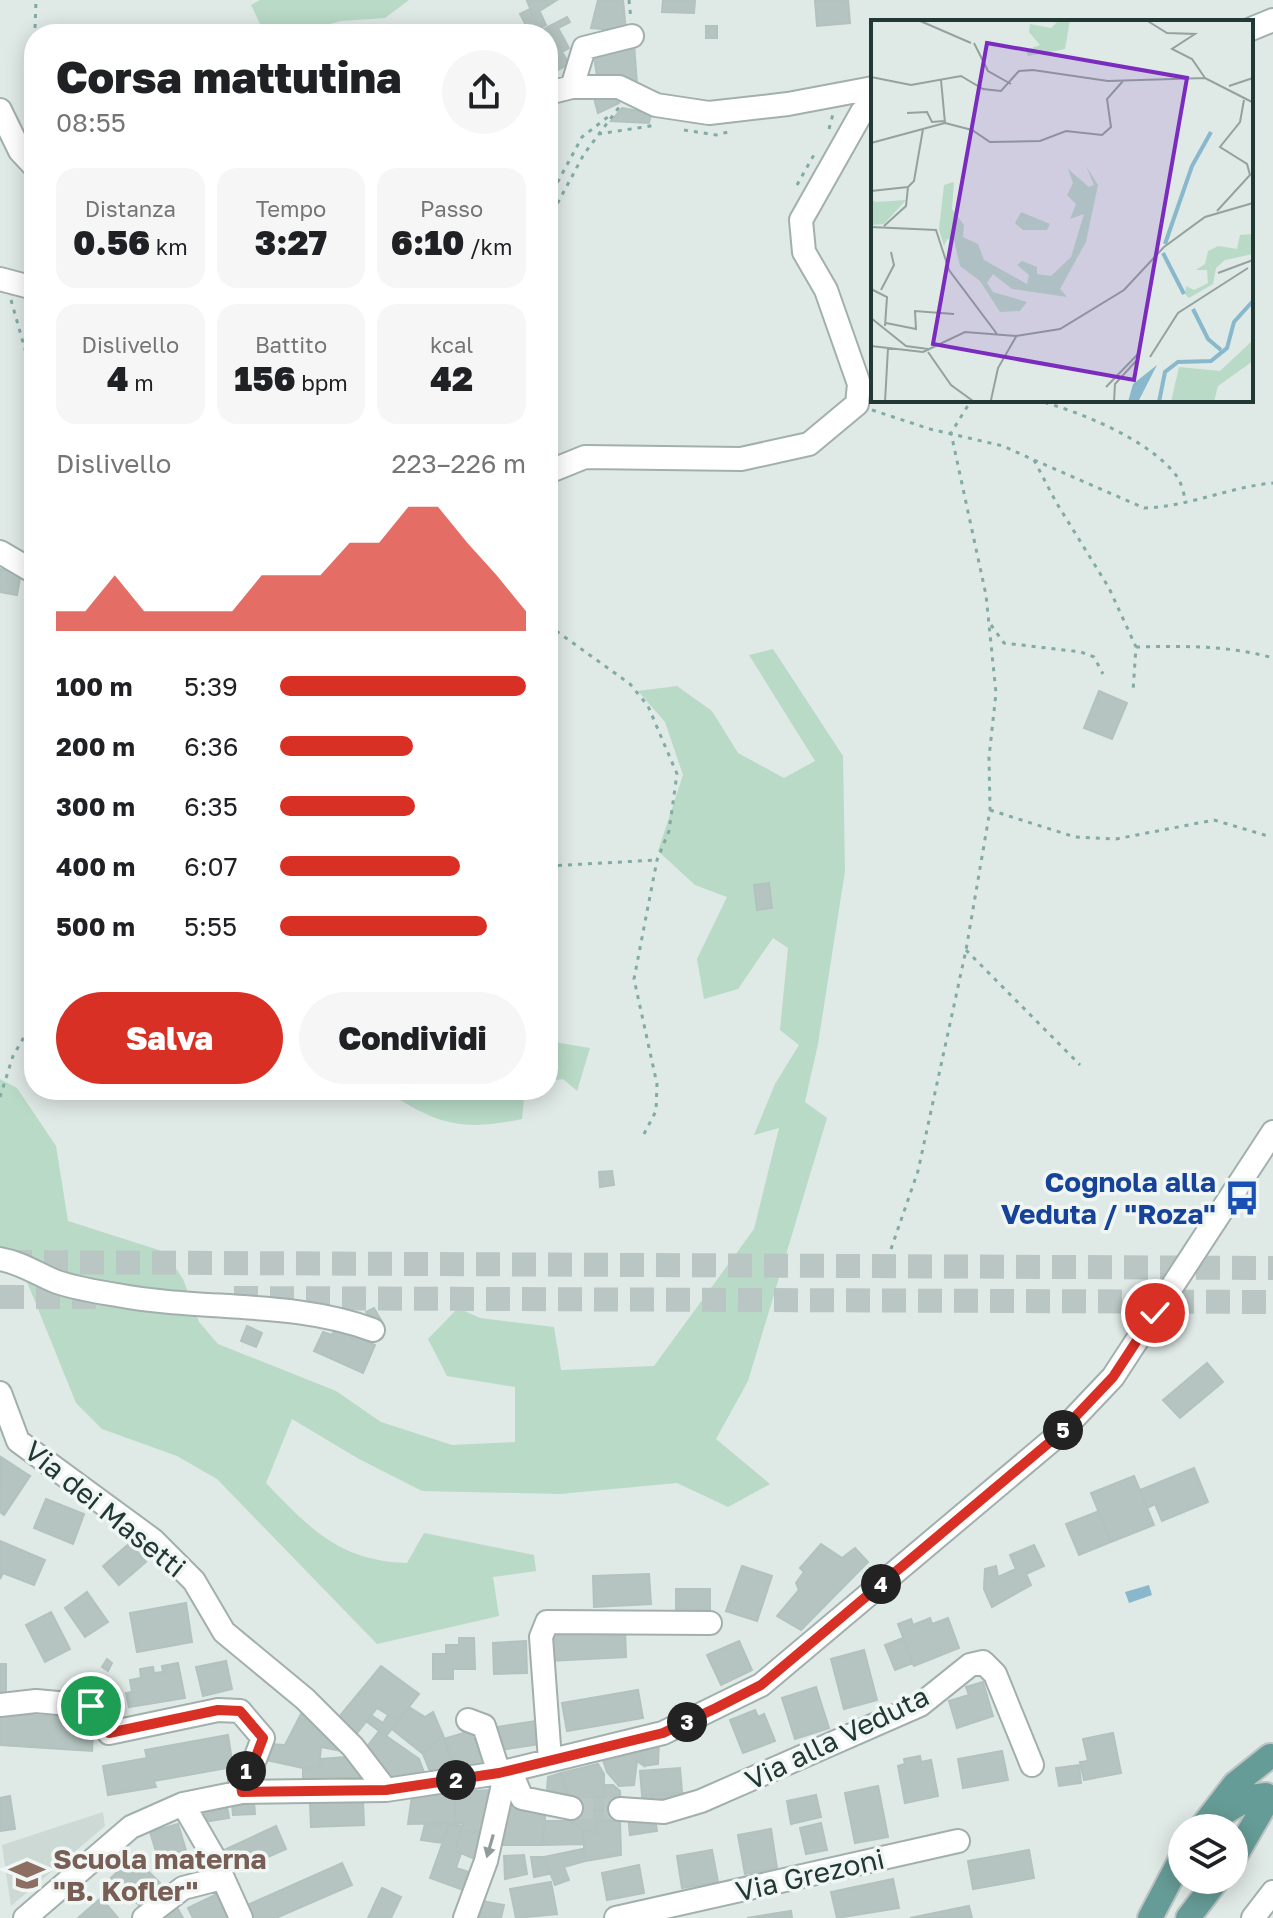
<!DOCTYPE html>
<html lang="it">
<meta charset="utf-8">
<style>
body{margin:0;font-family:"Golos Text",sans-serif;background:#f6f6f6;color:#202124;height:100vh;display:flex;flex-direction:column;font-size:30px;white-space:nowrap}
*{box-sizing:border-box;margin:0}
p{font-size:26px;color:#757577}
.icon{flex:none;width:44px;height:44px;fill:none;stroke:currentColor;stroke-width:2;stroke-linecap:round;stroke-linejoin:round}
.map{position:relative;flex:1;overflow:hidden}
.side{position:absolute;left:24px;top:24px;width:534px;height:1076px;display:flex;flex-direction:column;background:#fff;border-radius:32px;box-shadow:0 4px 20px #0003}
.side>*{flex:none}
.buttons{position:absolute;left:1168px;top:1814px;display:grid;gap:16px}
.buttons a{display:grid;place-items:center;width:80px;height:80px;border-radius:50%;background:#fff;box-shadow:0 4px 20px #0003;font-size:40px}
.pin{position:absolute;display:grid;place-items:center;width:68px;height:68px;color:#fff;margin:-34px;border:4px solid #fff;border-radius:50%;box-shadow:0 2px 8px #0007}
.km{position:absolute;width:40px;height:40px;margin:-20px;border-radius:50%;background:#222;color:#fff;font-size:22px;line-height:40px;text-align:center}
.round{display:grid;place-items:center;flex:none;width:84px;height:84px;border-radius:42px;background:#f6f6f6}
.head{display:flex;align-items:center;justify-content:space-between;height:136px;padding:0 32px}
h1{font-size:44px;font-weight:800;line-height:60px}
.stats{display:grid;grid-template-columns:repeat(3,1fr);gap:12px;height:136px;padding:8px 32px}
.stats div{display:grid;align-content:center;border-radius:20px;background:#f6f6f6;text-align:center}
.stats b{font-size:34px;font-weight:800}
.stats small{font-size:22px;font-weight:400}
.stats p{font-size:22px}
.chart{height:224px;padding:16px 32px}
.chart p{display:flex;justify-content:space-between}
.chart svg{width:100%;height:144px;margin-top:8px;fill:#d93025;opacity:.7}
.button{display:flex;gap:16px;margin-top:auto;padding:16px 32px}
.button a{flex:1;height:92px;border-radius:48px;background:#d93025;color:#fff;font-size:32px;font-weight:800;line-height:92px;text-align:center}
.button a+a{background:#f6f6f6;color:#202124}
ul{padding:0 32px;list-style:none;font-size:26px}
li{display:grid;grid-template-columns:128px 96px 1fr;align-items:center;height:60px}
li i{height:20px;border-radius:10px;background:#d93025}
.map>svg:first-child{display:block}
</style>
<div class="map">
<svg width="1273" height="1918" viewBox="0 0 1273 1918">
<rect width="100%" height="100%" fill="#dfe9e6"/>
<path fill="#cdd9d5" d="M103,1812L105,1826L11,1906L2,1845Z"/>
<path fill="#b9dac7" d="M260,0H409L385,18L341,21L293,34H265L251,5Z
M773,649L843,756L845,871L818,1044L805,1102L827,1118L748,1381L716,1439L770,1484L728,1507L677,1483L560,1494L422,1491L359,1459L292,1419L266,1483C310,1529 340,1561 407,1563L424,1533L534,1555L536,1571L493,1577L499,1616L377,1644L217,1479L177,1456L102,1429L76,1403L15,1252H0V1079L17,1088L56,1146L68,1221L165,1252L183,1279L199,1322L218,1344L336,1391L381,1422L452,1445L515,1442V1387L447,1376L428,1339L458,1308L480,1318L554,1327L561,1370L654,1366L754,1229L779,1128L754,1135L775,1084L799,1045L780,1030L788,948L773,938L738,989L704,999L697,959L727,897L695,885L658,851L683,775L665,722L638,691L677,686L712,711L738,753L784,778L815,761L749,655Z
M548,1041L590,1048L577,1091L563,1079L548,1081Z
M384,1090H525L522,1119C460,1132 437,1124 384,1090Z"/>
<path fill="#89b8cc" d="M1149,1585L1152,1595L1129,1603L1125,1592Z"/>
<path fill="#b5c4c0" stroke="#b2c2be" stroke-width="2" d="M557,0L533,15L527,1L529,0Z
M598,0H623L626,31L591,28Z
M663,0H695L694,13L662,12Z
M815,0H848L850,23L817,26Z
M530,9L533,15L540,12L546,25L530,33L520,14Z
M567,17L570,22L558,28L569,48L562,52L548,27Z
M706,26H717V38H706Z
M548,27L569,64L548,75V34H534Z
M634,43L637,85L598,84L593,49Z
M619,90V103L598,113L592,91Z
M622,108L651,113L649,123L611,121Z
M0,569L21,573L17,595L0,592Z
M1099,691L1127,703L1112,739L1084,728Z
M769,883L772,908L757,910L754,885Z
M612,1171L614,1185L600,1187L599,1172Z
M374,1308L382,1322L374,1326L366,1312Z
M247,1326L262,1333L256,1347L241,1341Z
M336,1327L375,1345L363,1373L314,1351L323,1332L332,1335Z
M1207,1363L1223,1382L1180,1418L1163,1400Z
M1,1457L30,1476L4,1515L0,1512Z
M1194,1468L1208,1502L1162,1521L1155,1504L1147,1508L1140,1490Z
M1134,1476L1154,1525L1111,1542L1091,1493Z
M46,1499L84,1514L73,1544L34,1528Z
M1099,1511L1111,1542L1079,1555L1066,1524Z
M0,1541L45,1560L34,1585L3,1573L0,1579Z
M130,1543L146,1562L119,1585L103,1566Z
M821,1544L842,1558L855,1548L868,1562L801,1630L777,1616L799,1590L796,1583L804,1572L800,1568Z
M1034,1545L1044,1566L1026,1574L1031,1585L992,1607L984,1589L985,1569L996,1566L998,1577L1016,1569L1010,1555Z
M742,1566L772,1576L757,1621L726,1611Z
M649,1574L651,1604L594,1607L593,1576Z
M676,1589H710V1610H676Z
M87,1592L108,1622L85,1637L65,1608Z
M186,1603L192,1642L137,1652L130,1613Z
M51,1612L70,1649L45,1662L26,1625Z
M930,1618L932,1624L948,1618L959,1648L914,1666L898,1624L911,1619L913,1625Z
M625,1627L626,1657L549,1661L547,1631Z
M459,1638H474L475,1669H453V1679H433V1654H446V1645H459Z
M903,1638L913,1663L895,1670L885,1645Z
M526,1641L527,1673L494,1674L493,1643Z
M739,1641L752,1670L721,1685L707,1655Z
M864,1650L877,1700L844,1709L831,1659Z
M107,1659L112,1663L108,1671L102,1667Z
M226,1661L232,1689L203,1696L196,1667Z
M178,1663L185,1698L129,1707L126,1693L132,1692L130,1680L141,1678L140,1669L153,1667L154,1673L163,1672L162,1666Z
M0,1664H6V1694H0Z
M381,1666L419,1694L398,1721L377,1708L357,1733L338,1718Z
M983,1682L993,1716L957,1728L949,1701L969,1695L966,1687Z
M816,1687L829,1728L795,1739L782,1698Z
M638,1690L643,1718L567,1731L562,1703Z
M409,1707L425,1717L433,1712L443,1735L423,1754L392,1729Z
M303,1710L345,1744L341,1751L321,1747L319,1767L303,1768L266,1760L270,1744L285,1745Z
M755,1710L758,1717L764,1714L775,1741L743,1753L730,1720Z
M0,1713L94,1719L92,1751L0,1745Z
M371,1715L383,1723L388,1715L398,1721L386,1736L366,1721Z
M537,1721L541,1744L500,1750L497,1727Z
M477,1729L490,1767L456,1771L444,1739Z
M379,1731L419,1759L425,1775L392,1777L363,1752Z
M1113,1733L1121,1773L1084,1780L1080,1762L1088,1761L1083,1739Z
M228,1735L233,1767L154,1781L156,1787L108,1795L103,1766L147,1758L145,1750Z
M443,1735L452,1761L431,1774L423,1754Z
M659,1741L658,1764L644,1766L640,1747Z
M640,1747L644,1766L637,1761L634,1785L619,1786L607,1772L602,1757Z
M1002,1751L1008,1780L963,1788L958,1759Z
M358,1756L366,1786L303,1787V1768L319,1767L321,1759Z
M920,1756L921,1762L931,1760L938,1796L905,1803L898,1766L905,1764L904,1759Z
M598,1764L604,1774V1798L589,1797L588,1810L571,1812L561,1773Z
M1079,1765L1081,1783L1059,1786L1056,1768Z
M680,1768L682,1792L642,1795L640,1771Z
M561,1773L571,1802H546L548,1777Z
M602,1785H613L620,1791L621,1811L588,1810L589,1797L604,1798Z
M878,1786L888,1837L855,1843L845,1793Z
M490,1790V1832L461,1831L463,1823H456L454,1792Z
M454,1792L456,1823L408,1824L412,1796Z
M684,1793L685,1805L643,1809L642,1796Z
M816,1795L821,1817L791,1824L787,1801Z
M10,1796L15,1829L0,1831V1798Z
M512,1798L546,1809L542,1845H498Z
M226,1801L229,1818L197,1823L194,1807Z
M254,1801L255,1814L233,1815L232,1803Z
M363,1801L364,1825L311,1827L310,1802Z
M585,1810L621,1811L620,1820L596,1822L597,1832L583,1831L568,1815Z
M654,1812L657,1831L630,1835L628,1815Z
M620,1820L621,1855L585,1861L583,1831L597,1832L596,1822Z
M545,1821H571L583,1831V1844L542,1845Z
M456,1823H463L449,1825L442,1843L421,1840L425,1824Z
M821,1823L827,1850L806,1854L800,1828Z
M178,1824L189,1860L161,1868L150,1832Z
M449,1825L461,1826L456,1851L461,1853L456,1868L472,1873L466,1891L430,1878Z
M276,1826L286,1849L232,1873L222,1851Z
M771,1829L777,1868L745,1874L738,1835Z
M461,1831L490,1832L484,1863L456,1851Z
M583,1849L585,1861L564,1867L569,1880L555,1885L544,1857Z
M712,1850L718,1882L682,1888L677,1856Z
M1029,1850L1034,1878L973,1889L968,1861Z
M524,1855L527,1874L505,1879L504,1856Z
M133,1856L161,1884L140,1906L111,1878Z
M531,1857H544L549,1874L534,1877Z
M342,1863L352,1885L276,1918H248L243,1907Z
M639,1865L644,1893L607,1900L602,1873Z
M893,1879L899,1908L837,1918L831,1892Z
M551,1882L557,1914L516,1918L510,1889Z
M382,1888L401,1897L391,1918H368Z
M219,1893L231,1918H193L188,1908Z
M101,1898L118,1918H78Z
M482,1901L504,1905L501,1918H479Z
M175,1904L183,1918H165L161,1911Z
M969,1906L972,1918H910Z
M791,1911L792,1918H747Z"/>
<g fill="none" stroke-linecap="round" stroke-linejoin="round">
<path stroke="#b9c6c3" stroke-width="22" stroke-dasharray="22 11" stroke-linecap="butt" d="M571,1808L620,1809"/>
<path stroke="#b9c6c3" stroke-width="24" stroke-dasharray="24 12" stroke-linecap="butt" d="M8,1262L1273,1268
M0,1297H102
M234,1298L1273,1302"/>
<g stroke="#a2b0ad" stroke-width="26">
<path id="minor" d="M1251,29L1273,20
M572,87L584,48L632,36
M548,93L572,87H619L656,105L709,113L788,104L873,88
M0,110L20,151L34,166
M0,279L34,288
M548,472L585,457L741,459L809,444L857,404L859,384L826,290L804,252L801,220L862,112L873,101
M0,552L34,572
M0,1259C22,1263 37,1274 57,1282C75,1288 98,1292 117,1295C201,1311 292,1300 373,1330
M0,1393L18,1441L153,1540L194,1581L224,1632L305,1699L353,1747L386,1790
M0,1705L36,1701L91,1706L109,1733L218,1710L240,1711L263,1738L255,1759L240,1779L242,1792
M468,1720L484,1726L499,1773
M550,1760L541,1637L547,1622L710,1623
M506,1771L513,1777L522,1798L571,1808
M183,1804L213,1856L241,1918
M620,1809L664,1812L701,1801L920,1705L970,1665L983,1662L995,1674L1032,1765
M25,1918L131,1827L183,1804L242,1792L386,1790L499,1773L663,1733L761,1685L1057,1436L1113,1377L1273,1132
M144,1918L183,1888L222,1878
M465,1918L486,1861L506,1771
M616,1918L958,1841
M1253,1918L1273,1892"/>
</g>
<g stroke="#bcc3c2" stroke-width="28">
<path id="major" d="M1215,1818L1251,1797L1266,1795
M1201,1828L1235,1784L1270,1756
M1234,1858L1267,1801
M1150,1918L1182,1857
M1188,1918L1217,1880"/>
</g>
<path stroke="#81aba4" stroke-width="3" stroke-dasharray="4 6" stroke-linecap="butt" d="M629,0L631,20
M34,58L36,0
M829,129L833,114
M32,130L34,104
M684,130L716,135L732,131
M598,134L657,125
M797,185L815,153
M548,200L582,137L609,116
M548,221L584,154L620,106
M11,300L34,381
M1035,400C1077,410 1153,441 1178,478C1182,485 1184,495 1186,502
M872,410L930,429L1003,446L1034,460L1056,502L1109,588L1136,647L1133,691
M1034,460L1144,508C1188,507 1229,487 1273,483
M548,625L630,684L648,706L677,774L669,831L657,860L634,979L657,1084L656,1111L644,1134
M991,625L1004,643L1081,652L1094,657L1103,674
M1136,647C1183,646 1228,645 1273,658
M990,810L1075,837L1116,839L1214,820L1268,836
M548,866L657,860
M966,950L1080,1065
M0,1097L13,1056L34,1020
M891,1249L918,1171L966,950L990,810L989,757L996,693L986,595L951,433L967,407L977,400"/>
<use href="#minor" stroke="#fff" stroke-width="22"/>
<use href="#major" stroke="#669c97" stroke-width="24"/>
</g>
<defs><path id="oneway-solid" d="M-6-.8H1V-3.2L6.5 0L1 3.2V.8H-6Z" transform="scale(2)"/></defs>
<use fill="#909c9a" href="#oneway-solid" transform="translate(490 1846) rotate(106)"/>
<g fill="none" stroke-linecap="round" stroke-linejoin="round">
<g stroke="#fff" stroke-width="16">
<path id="route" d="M91,1706L109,1733L218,1710L240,1711L263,1738L255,1759L240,1779L242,1792L386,1790L499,1773L663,1733L716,1708L761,1685L1057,1436L1113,1377L1155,1313"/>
</g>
<use href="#route" stroke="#d93025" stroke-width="10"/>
</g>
<defs>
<g id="bus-bare" transform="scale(2.76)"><path d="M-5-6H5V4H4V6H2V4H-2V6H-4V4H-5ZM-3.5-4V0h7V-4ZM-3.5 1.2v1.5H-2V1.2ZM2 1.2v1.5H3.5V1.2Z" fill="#1a4fb4" stroke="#eff6f4" stroke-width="2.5" paint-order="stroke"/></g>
<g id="school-bare" transform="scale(2.76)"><path d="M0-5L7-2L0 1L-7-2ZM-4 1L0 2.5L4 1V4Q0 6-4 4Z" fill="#8d6e63" stroke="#eff6f4" stroke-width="2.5" paint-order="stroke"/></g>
</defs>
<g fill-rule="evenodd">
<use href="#bus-bare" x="1242" y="1198"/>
<use href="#school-bare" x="27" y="1875"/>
</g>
<g text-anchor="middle" stroke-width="7" stroke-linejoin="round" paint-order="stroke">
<g font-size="28" font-weight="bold" fill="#164399" stroke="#eff6f4" text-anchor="end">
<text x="1216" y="1192">Cognola alla<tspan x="1216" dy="32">Veduta / "Roza"</tspan></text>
</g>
<g font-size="28" fill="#213835" stroke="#eff6f4">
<text transform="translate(105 1509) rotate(39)" y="10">Via dei Masetti</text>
<text transform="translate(837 1738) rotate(-26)" y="10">Via alla Veduta</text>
<text transform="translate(810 1875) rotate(-13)" y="10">Via Grezoni</text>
</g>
<g font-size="28" font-weight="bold" fill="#785e54" stroke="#eff6f4" text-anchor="start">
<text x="53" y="1869">Scuola materna<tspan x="53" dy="32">"B. Kofler"</tspan></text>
</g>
</g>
<g transform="translate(871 20)">
<rect width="382" height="382" fill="#dfe9e6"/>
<path d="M188,0H199L194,29L157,36L155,30L169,25L158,12L159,4L180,8ZM215,146L227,165L215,222L189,269L196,277L141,269L122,254L116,263L122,272L156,282L149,291L129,292L109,261L89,246L83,220L76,219L73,226L68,209L73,165L83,162L81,189L93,205L92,217L107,224L113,240L156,264L158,255L146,245L151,241L166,247V254L180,256L200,237L213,194L199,199L205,184L196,175L202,163L197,149L218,167L223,165ZM0,180L5,182L35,180L13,204L0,205ZM150,192L179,204L176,210H152L144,203ZM382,214V234L354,240L345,248L342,264L318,278L314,274L315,266L323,270L337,263L336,250H325L334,244L337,231L347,226L366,229L369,215ZM382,320V341L347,366L343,382H300L308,347L349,351Z" fill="#b9dac7"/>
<path d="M286,345L267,382H257L262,364Z" fill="#89b8cc"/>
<path fill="none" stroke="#89b8cc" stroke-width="4" d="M294,224L321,146L340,112M292,233L313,274M322,289L337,319L350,330M288,382L294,352L307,342L340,341L356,328L363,302L382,281"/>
<path fill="none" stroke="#93a29f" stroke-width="2" d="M47,0L100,23M275,0L296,13L324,14L301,29L321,39L334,58M103,23L117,51L140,64M0,57L40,65L90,56L112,69L130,71L148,51L162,50L237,61L334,58L381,82M358,66L382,58M36,93L56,92L61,102L73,101M74,103L101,110L119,122L169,121L195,111L231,115L240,107L236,79L252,61M0,123L74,103L70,60M37,167L43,161L52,109M0,171L37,167M346,191L379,155L376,144L349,127L369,102L373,80M13,206L35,186L37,167M0,207L65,210L78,250L126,314M347,253L382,240M0,269L16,277L14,306M10,270L23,245L20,232M0,298L35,326L57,329M15,303L45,309L44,291L83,294M0,326L52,332M52,332L94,312L145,316L189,309L253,270L293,227L334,197L382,183M57,332L80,365L102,381L122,382M279,337L307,293L377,248M235,367L267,334M120,380L127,348L146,315M14,382L17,328M243,382L244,364L265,341"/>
<path fill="#7b2cbf" fill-opacity="0.15" stroke="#7b2cbf" stroke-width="4" d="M116,23L316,58L263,360L62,324Z"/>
<rect width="382" height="382" fill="none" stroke="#213835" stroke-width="4"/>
</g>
</svg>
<div class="buttons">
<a><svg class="icon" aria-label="layers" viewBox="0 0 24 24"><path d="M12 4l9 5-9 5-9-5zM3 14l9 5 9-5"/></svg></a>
</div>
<div class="pin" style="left:91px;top:1706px;background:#1e9e55"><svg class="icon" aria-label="arrive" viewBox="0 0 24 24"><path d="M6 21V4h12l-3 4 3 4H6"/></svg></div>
<div class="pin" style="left:1155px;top:1313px;background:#d93025"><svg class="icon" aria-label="check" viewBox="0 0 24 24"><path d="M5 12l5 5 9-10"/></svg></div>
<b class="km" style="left:246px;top:1771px">1</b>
<b class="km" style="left:456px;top:1780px">2</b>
<b class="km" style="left:687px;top:1722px">3</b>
<b class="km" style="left:881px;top:1584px">4</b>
<b class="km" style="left:1063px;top:1430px">5</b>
<section class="side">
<div class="head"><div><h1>Corsa mattutina</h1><p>08:55</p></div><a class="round"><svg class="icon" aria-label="share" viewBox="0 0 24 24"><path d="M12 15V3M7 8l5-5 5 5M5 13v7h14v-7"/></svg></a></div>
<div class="stats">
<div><p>Distanza</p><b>0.56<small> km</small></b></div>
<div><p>Tempo</p><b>3:27</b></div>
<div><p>Passo</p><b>6:10<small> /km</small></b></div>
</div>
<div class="stats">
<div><p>Dislivello</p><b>4<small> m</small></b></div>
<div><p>Battito</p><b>156<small> bpm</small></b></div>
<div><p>kcal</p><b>42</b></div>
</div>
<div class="chart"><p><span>Dislivello</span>223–226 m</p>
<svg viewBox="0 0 160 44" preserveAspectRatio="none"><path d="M0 44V38L10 38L20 27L30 38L40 38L50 38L60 38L70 27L80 27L90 27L100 17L110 17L120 6L130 6L140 17L150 27L160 38V44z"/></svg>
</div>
<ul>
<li><b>100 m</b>5:39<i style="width:100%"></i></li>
<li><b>200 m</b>6:36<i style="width:54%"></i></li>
<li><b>300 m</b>6:35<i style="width:55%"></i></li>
<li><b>400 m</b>6:07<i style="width:73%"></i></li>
<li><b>500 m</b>5:55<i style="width:84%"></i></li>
</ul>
<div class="button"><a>Salva</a><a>Condividi</a></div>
</section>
</div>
